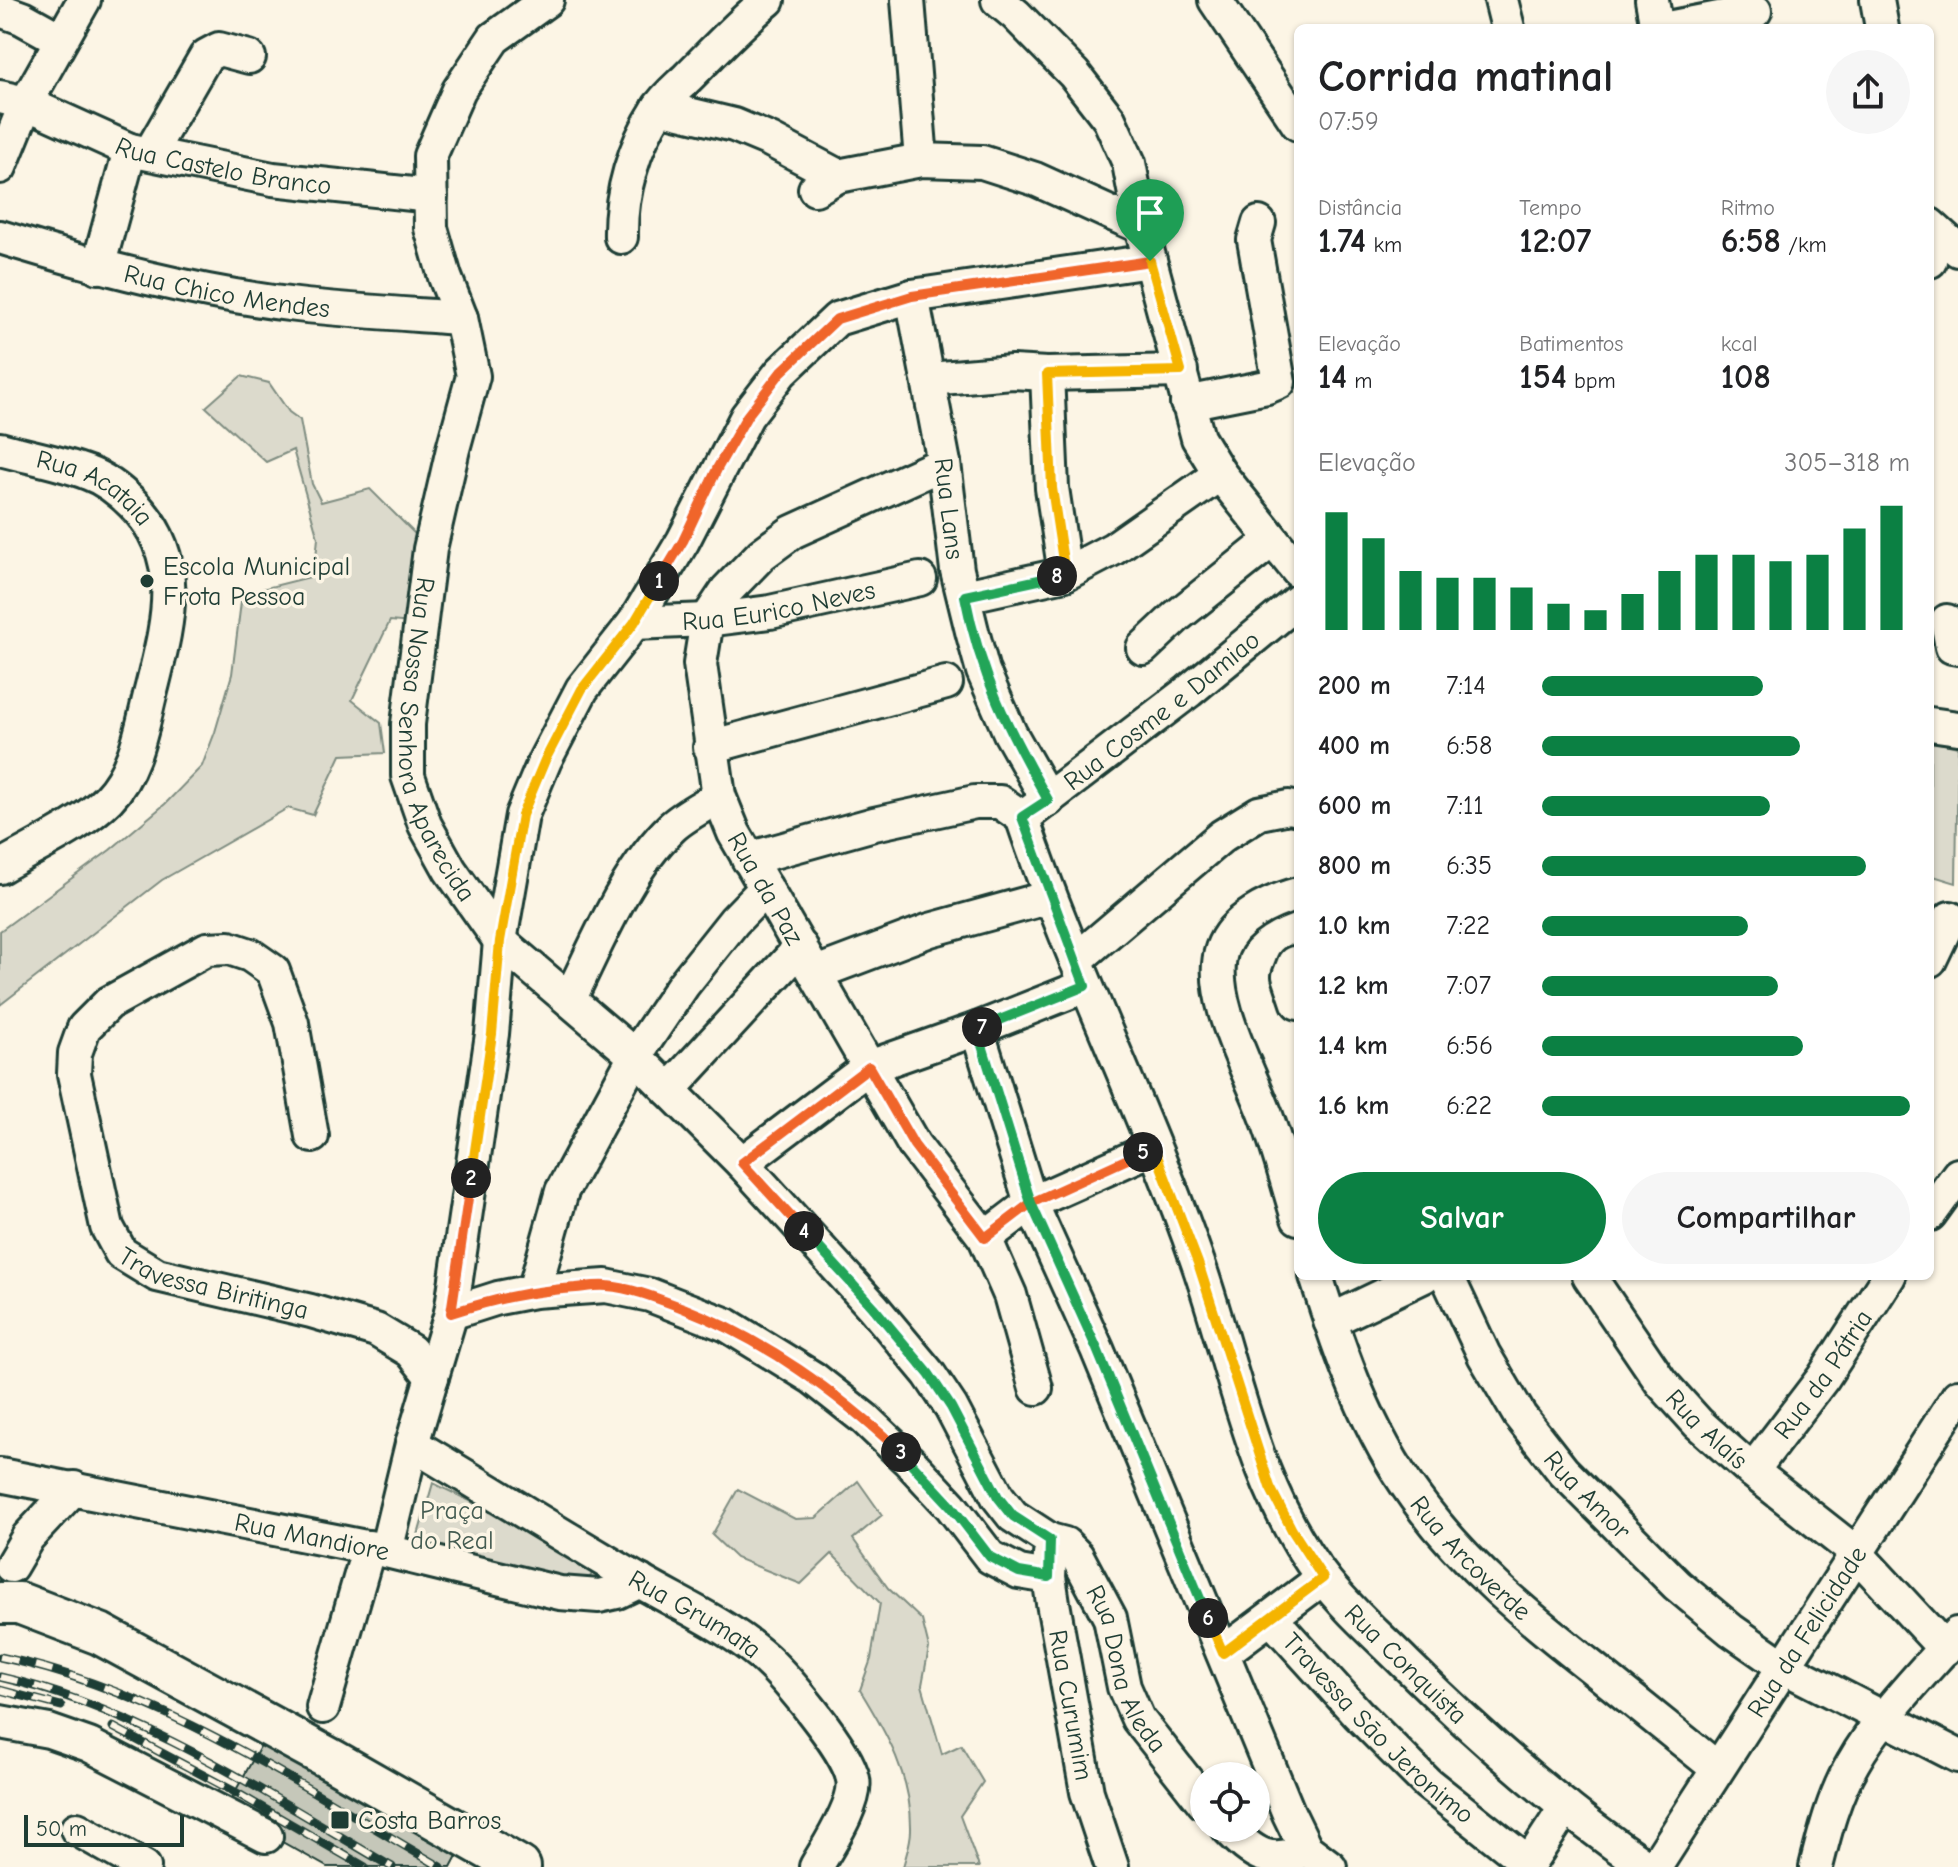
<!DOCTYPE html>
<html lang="pt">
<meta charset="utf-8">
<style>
body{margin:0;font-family:"Comic Neue",sans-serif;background:#f6f6f6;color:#202124;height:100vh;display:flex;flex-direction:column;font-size:30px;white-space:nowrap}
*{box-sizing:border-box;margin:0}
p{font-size:26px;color:#757577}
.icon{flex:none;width:44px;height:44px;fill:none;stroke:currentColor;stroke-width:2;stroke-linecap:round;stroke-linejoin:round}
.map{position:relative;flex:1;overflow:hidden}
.side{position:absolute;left:1294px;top:24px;width:640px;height:1256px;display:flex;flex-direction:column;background:#fff;border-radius:12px;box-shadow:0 2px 6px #0004}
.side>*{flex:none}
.fabs{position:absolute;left:1190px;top:1762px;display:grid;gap:16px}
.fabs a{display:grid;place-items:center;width:80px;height:80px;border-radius:50%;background:#fff;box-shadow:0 2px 6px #0004;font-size:40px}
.scale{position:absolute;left:24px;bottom:20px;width:160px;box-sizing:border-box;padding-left:8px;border:4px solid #1f3d34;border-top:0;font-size:22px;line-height:28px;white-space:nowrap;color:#1f3d34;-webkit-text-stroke:6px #fcf5e5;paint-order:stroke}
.pin{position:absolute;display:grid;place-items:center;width:68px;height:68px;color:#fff;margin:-82px -34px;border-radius:50% 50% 50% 0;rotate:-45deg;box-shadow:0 0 8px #0007}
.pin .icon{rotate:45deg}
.km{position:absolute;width:40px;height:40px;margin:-20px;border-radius:50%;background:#222;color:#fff;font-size:22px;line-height:40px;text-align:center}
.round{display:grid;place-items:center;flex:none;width:84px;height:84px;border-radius:42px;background:#f6f6f6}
.summary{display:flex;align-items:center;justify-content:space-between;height:136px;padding:0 24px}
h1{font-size:44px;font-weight:600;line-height:60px}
.metrics{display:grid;grid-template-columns:repeat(3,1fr);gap:12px;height:136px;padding:8px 24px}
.metrics div{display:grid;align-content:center}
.metrics b{font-size:34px;font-weight:600}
.metrics small{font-size:22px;font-weight:400}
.metrics p{font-size:22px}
.chart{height:224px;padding:16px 24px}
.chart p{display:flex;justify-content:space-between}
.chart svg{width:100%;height:144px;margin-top:8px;stroke:#0b8043;stroke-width:6}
.action{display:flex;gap:16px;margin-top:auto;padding:16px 24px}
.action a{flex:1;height:92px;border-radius:48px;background:#0b8043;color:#fff;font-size:32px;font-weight:600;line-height:92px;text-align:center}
.action a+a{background:#f6f6f6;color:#202124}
ul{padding:0 24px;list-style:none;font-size:26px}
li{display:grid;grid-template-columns:128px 96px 1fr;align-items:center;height:60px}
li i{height:20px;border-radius:10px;background:#0b8043}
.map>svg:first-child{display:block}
</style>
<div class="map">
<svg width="1958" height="1867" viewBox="0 0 1958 1867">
<rect width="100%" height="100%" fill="#fcf5e5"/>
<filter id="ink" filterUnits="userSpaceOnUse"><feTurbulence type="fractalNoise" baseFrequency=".0125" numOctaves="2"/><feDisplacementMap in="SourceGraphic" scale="16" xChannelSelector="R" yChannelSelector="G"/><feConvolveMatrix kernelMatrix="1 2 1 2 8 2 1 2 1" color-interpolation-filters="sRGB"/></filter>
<g filter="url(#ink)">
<path fill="#dcdacc" stroke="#7e8c80" stroke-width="2" d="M241,376L269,383L289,412L300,420L312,484L321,502L370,489L417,536L411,623L390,621L352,700L381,723L385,753L341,755L313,815L288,808L162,880L0,1005V931L110,850L165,804L202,766L215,732L232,674L242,594L314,576L318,538L293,450L266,462L206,407Z
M1930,741L1958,747L1956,883L1930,875Z
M858,1481L882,1515L853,1539L888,1588L922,1620L929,1648L922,1685L942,1754L961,1745L983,1782L960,1816L979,1867H903C906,1855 911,1842 911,1830C912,1777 887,1734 860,1690L871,1659L880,1603L832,1554L801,1584L736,1558L712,1535L738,1489L795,1519L816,1518Z
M433,1483L468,1500L593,1572L587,1582L414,1549Z"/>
<path fill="#c5c7b9" stroke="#1f3d34" stroke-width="2" d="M262,1743L458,1854L451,1867H327L225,1810Z"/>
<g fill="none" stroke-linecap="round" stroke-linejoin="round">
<g stroke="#1f3d34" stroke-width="38">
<g id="minor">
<path id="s1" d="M547,0L494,38L459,90L430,156L431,228L445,277L461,318L473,376L453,449L430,549L408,724V776L425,825L450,870L500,941L635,1056L742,1163L873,1307L929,1374L951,1407L998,1497L1013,1516L1050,1540L1065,1544L1077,1556L1110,1618L1124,1687L1138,1719L1204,1803"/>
<path d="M908,0L921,160"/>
<path d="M998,0L1016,15L1074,74L1109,119L1129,163L1141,227L1198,438L1220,474L1298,571"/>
<path d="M1215,0L1298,124"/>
<path d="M1501,0L1508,28"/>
<path d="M1652,0L1657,28"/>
<path d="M1877,0L1882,28"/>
<path d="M0,10L22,18L60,39"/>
<path d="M1668,28L1755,11"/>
<path id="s2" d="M0,97L26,103L130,150L273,179L431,196"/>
<path d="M659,107L734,125L770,140L838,176"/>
<path d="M150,153L206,56L219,49L249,57"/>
<path d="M0,167L26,103L84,0"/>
<path d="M815,189L838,176L921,160L982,162L1035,179L1141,227"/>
<path d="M1930,225L1958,250"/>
<path id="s3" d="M0,237C97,267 195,293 297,305C351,311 406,314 461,318"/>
<path d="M621,237C620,193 634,146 658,109C665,97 678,87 688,77C714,51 739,24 768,0"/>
<path d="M1930,240V261"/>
<path d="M98,267L130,150"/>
<path id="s4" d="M912,296L944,463L957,570L972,631L983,671L1010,733L1048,800"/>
<path d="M1047,374L1052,488L1065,574"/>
<path d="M929,379L1012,372L1047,374L1181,371"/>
<path d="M1187,403L1267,387L1279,382L1254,240L1259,223"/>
<path id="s5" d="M0,449C29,457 60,462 88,473C105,479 120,491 133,504C186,557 168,622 152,687C142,725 137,769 108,799C81,826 34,847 0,867"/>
<path id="s6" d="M944,463L792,532L762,554L727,590L707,620L700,664L719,796L734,833L914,1145L985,1238L1010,1295L1036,1388"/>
<path d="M965,596L1065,574L1113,549L1220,474"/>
<path d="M1947,621L1952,647L1958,648"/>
<path id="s7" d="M634,623L707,620L770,612L920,579"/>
<path d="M1143,648L1177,616L1272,540"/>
<path d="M1930,724L1958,728"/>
<path d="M710,747L946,683"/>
<path id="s8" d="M1032,811L1189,691L1298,601"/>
<path id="s9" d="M1022,817C1073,969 1146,1112 1198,1263C1235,1369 1252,1486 1323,1578C1347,1609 1378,1636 1406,1664C1481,1738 1560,1808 1647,1867"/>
<path d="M748,859L874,824L975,802H1000L1022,817"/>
<path d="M1298,894C1269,902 1233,919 1222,949C1206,996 1251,1073 1267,1118C1279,1151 1288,1185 1298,1218"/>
<path d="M1076,960L1222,836L1259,813L1289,807L1298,809"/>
<path d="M1930,960L1950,918"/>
<path d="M1294,963L1289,976L1298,1003"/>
<path d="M816,973L930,930L1050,897"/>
<path d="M570,998C598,942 626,871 672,827C685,815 704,806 719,796"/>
<path d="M977,1029L1031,1203L1097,1349L1289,1814L1306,1849L1330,1867"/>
<path d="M669,1090L801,947"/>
<path id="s10" d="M312,1136L292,1023L273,971L250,955L229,948L207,949L109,1003L84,1028L75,1053L74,1074L107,1227L121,1253L157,1275L311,1311L376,1330L411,1351L432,1377"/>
<path d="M742,1163L869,1067L977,1029L1085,986"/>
<path d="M1930,1214L1958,1175"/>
<path d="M985,1238L1031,1203L1154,1148"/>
<path id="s11" d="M1316,1276C1340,1353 1367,1431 1415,1497C1465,1566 1528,1617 1594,1669C1635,1702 1676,1735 1717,1768"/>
<path id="s12" d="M1447,1276L1484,1355L1520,1416L1563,1471L1677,1585L1731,1630L1784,1667L1958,1756"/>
<path id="s13" d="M1589,1276L1661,1382L1698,1423L1752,1471L1855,1552L1945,1649"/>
<path d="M534,1291L562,1191L635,1056L683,985L734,921L766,888"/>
<path d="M451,1313L498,1298L534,1291L606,1286L650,1295L727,1325L813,1378L865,1419L909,1461L951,1506L990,1557L1019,1572L1049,1577"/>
<path d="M1330,1321L1424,1276"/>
<path id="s14" d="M412,1444C489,1490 564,1537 641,1582C681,1605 724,1624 760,1654C784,1674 847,1749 853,1779C858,1802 828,1846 816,1867"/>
<path id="s15" d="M1752,1471L1823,1378L1889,1276"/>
<path id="s16" d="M0,1475L386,1551L560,1593L599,1596L617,1592L640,1581"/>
<path d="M386,1551L412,1444L451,1313L492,1034L500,941L522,815L545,760L582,689L634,623L683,541L747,416L781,372L837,319L912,296L1150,261"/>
<path id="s17" d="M1050,1555L1049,1577L1053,1603L1087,1792L1112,1867"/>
<path d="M11,1566L28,1537L74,1488"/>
<path id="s18" d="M1271,1618L1358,1714L1427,1783L1529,1864"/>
<path d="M1223,1653L1323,1578"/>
<path d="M323,1707L369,1547"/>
<path d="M0,1722L49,1731L89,1745L266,1836"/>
<path d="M1228,1828C1253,1854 1271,1867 1306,1849"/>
<path d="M77,1829L144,1867"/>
<path d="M1527,1867L1566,1807"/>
<path id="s19" d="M1655,1867L1958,1396"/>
<path d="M1816,1867C1825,1831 1834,1795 1853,1763C1878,1718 1923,1673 1957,1634"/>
</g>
</g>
<g stroke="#1f3d34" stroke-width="46">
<path id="major" d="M0,1603H19L100,1634L334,1761L520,1867"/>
</g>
<use href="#minor" stroke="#fcf5e5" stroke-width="32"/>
<use href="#major" stroke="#fcf5e5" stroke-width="40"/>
<g stroke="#1f3d34" stroke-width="9">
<path id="rail" d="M0,1657C161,1690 301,1786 441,1867
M0,1677C136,1707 272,1797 392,1867
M0,1690L61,1706
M113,1727L235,1792L365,1867"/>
</g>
<use href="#rail" stroke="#fcf5e5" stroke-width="6" stroke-dasharray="18" stroke-linecap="butt"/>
</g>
</g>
<g fill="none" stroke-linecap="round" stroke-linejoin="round" filter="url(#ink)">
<g stroke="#fff" stroke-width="16">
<path id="split-1" d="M659,581L683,541L718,467L747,416L781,372L837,319L912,296L1150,261"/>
</g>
<g stroke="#fff" stroke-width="16">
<path id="split-2" d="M471,1178L492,1034L500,941L522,815L545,760L582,689L634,623L659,581"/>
</g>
<g stroke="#fff" stroke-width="16">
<path id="split-3" d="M471,1178L451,1313C495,1299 530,1291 576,1288C586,1287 597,1285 607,1286C633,1288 659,1299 683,1308C766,1340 836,1392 901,1452"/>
</g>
<g stroke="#fff" stroke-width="16">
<path id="split-4" d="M804,1231L873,1307L929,1374L951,1407L998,1497L1013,1516L1050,1540L1049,1577L1019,1572L990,1557L951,1506L901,1452"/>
</g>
<g stroke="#fff" stroke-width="16">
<path id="split-5" d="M804,1231L742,1163L869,1067L914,1145L985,1238L1031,1203L1143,1152"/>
</g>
<g stroke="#fff" stroke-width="16">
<path id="split-6" d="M1143,1152L1154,1148L1198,1263L1270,1487L1292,1530L1323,1578L1223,1653L1208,1618"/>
</g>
<g stroke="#fff" stroke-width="16">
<path id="split-7" d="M982,1027L977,1029L1031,1203L1097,1349L1208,1618"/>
</g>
<g stroke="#fff" stroke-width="16">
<path id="split-8" d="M982,1027L1085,986L1022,817L1048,800C1009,731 980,675 965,596L1057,576"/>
</g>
<g stroke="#fff" stroke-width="16">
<path id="split-9" d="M1057,576L1065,574L1052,488L1047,374L1181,371L1150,261"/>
</g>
<use href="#split-1" stroke="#f0652b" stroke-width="10"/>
<use href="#split-2" stroke="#f5b400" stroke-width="10"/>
<use href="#split-3" stroke="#f0652b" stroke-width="10"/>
<use href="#split-4" stroke="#22a559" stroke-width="10"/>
<use href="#split-5" stroke="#f0652b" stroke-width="10"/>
<use href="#split-6" stroke="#f5b400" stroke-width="10"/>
<use href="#split-7" stroke="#22a559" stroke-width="10"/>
<use href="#split-8" stroke="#22a559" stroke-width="10"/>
<use href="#split-9" stroke="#f5b400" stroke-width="10"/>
</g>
<g fill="#1f3d34" stroke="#fcf5e5" stroke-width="3">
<circle cx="147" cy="581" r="8"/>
<rect x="330" y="1810" width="20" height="20" rx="4"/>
</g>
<g text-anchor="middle" stroke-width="7" stroke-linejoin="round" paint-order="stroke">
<g font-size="26" fill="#1f3d34" stroke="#fcf5e5">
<text dy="9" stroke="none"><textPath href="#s2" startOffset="236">Rua Castelo Branco</textPath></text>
<text dy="9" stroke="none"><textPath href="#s3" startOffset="234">Rua Chico Mendes</textPath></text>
<text dy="9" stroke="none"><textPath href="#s5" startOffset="104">Rua Acataia</textPath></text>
<text dy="9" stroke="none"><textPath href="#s4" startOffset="216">Rua Lans</textPath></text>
<text dy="9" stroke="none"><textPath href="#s7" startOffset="146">Rua Eurico Neves</textPath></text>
<text dy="9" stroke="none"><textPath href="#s8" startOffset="164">Rua Cosme e Damiao</textPath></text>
<text dy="9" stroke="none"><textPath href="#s1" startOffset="802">Rua Nossa Senhora Aparecida</textPath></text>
<text dy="9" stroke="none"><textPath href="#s6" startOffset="572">Rua da Paz</textPath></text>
<text dy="9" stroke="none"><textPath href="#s10" startOffset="722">Travessa Biritinga</textPath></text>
<text dy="9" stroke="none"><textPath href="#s15" startOffset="120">Rua da Pátria</textPath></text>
<text dy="9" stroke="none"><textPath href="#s13" startOffset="194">Rua Alaís</textPath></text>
<text dy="9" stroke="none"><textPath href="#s12" startOffset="262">Rua Amor</textPath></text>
<text dy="9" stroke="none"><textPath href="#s16" startOffset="318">Rua Mandiore</textPath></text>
<text dy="9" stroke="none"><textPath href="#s11" startOffset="326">Rua Arcoverde</textPath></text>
<text dy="9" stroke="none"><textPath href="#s14" startOffset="330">Rua Grumata</textPath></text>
<text dy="9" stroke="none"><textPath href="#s19" startOffset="280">Rua da Felicidade</textPath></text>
<text dy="9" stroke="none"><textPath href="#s9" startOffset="940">Rua Conquista</textPath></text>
<text dy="9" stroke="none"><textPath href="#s1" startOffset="2000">Rua Dona Aleda</textPath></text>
<text dy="9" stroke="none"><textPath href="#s17" startOffset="152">Rua Curumim</textPath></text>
<text dy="9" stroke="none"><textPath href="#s18" startOffset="154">Travessa Sāo Jeronimo</textPath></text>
</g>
<g font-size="26" fill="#1f3d34" stroke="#fcf5e5" text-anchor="start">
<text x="163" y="575">Escola Municipal<tspan x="163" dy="30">Frota Pessoa</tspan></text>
<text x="358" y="1829">Costa Barros</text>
</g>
<g font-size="26" fill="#455c52" stroke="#fcf5e5">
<text x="452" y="1519">Praça<tspan x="452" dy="30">do Real</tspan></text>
</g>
</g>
</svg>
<div class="fabs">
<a><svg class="icon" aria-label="locate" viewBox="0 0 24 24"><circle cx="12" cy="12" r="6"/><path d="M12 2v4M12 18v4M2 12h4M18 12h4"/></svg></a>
</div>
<div class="scale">50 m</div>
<div class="pin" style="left:1150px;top:261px;background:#1e9e55"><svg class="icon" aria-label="arrive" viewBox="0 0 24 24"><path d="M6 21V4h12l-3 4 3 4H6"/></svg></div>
<b class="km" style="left:659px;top:581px">1</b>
<b class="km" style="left:471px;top:1178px">2</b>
<b class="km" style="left:901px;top:1452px">3</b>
<b class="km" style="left:804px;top:1231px">4</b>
<b class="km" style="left:1143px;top:1152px">5</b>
<b class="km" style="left:1208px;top:1618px">6</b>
<b class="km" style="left:982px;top:1027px">7</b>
<b class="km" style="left:1057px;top:576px">8</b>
<section class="side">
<div class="summary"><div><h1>Corrida matinal</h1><p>07:59</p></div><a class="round"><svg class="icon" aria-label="share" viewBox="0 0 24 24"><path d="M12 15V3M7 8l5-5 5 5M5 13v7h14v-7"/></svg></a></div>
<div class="metrics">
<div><p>Distância</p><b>1.74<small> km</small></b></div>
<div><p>Tempo</p><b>12:07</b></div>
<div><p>Ritmo</p><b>6:58<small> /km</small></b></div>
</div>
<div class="metrics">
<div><p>Elevação</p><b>14<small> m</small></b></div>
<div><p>Batimentos</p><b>154<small> bpm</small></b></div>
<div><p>kcal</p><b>108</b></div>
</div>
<div class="chart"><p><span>Elevação</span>305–318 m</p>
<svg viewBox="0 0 160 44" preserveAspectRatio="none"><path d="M5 44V8M15 44V16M25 44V26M35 44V28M45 44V28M55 44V31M65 44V36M75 44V38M85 44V33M95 44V26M105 44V21M115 44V21M125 44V23M135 44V21M145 44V13M155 44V6"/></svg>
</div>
<ul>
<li><b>200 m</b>7:14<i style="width:60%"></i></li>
<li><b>400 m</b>6:58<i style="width:70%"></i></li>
<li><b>600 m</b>7:11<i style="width:62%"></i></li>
<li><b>800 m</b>6:35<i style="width:88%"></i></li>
<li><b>1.0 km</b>7:22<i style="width:56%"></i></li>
<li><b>1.2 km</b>7:07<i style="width:64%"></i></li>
<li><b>1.4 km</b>6:56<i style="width:71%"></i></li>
<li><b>1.6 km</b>6:22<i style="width:100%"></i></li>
</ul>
<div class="action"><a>Salvar</a><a>Compartilhar</a></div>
</section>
</div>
